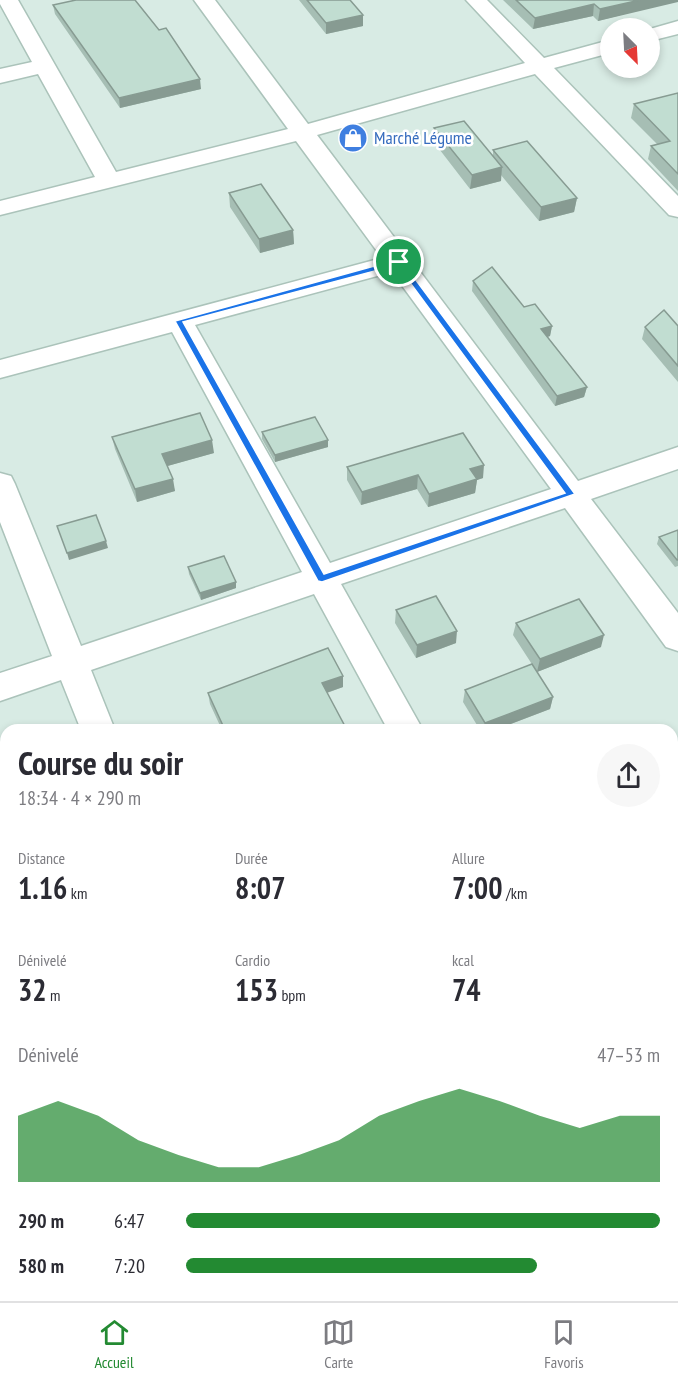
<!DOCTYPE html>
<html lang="fr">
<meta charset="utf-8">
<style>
body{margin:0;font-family:"PT Sans Narrow",sans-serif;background:#f7f7f7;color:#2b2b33;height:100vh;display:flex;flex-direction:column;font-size:22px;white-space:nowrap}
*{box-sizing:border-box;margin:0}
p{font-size:20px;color:#7c7c81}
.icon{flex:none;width:33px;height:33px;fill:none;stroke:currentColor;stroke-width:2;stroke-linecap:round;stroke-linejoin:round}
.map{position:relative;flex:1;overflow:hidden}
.sheet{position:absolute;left:0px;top:724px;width:678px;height:578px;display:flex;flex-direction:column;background:#fff;border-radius:18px 18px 0 0;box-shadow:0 3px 9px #0003}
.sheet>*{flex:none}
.needle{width:39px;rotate:156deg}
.fabs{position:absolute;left:600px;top:18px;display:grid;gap:12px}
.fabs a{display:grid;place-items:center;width:60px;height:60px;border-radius:50%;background:#fff;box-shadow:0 3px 9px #0003;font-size:30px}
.pin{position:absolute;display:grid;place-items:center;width:51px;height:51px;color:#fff;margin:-26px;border:3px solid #fff;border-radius:50%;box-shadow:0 2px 6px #0007}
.round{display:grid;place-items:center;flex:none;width:63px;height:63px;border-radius:32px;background:#f7f7f7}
.summary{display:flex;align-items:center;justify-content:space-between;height:102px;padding:0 18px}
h1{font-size:33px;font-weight:800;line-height:45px}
.figures{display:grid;grid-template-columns:repeat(3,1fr);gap:9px;height:102px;padding:6px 18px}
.figures div{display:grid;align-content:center}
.figures b{font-size:30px;font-weight:800}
.figures small{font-size:16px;font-weight:400}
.figures p{font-size:16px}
.chart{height:168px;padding:12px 18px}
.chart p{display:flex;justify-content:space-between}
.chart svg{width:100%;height:108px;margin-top:6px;fill:#238a32;opacity:.7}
ul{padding:0 18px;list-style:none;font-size:20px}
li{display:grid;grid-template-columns:96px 72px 1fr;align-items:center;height:45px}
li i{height:15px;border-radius:8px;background:#238a32}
.menu{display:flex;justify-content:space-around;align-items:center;height:84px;border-top:2px solid #e1e1e2;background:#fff;font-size:16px;color:#7c7c81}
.menu a{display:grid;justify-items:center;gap:3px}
.menu .selected{color:#238a32}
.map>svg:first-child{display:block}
</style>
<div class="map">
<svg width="678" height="1301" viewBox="0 0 678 1301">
<rect width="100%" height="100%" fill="#eaf7f2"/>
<path fill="#d8ebe4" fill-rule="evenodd" d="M0,0H678V1301H0ZM610,28H650V68H610ZM6,730H672V1296H6Z"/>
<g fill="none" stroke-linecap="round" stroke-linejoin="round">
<g stroke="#abc3ba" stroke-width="3">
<path id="minor" d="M0,0H18L116,172L288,129L194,0H215L308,124L525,63L466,0H487L544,58L610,40V53L554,68L678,196V217L669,215L535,74L317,135L578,481L678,447V469L591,499L678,613V651L666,647L565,508L341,584L423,730H388L314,594L91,670L115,730H81L61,680L0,701V673L52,656L0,522V473L11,476L15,484L81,646L302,572L172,332L0,378V360L382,258L296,141L0,215V201L95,177L38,74L0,83V69L32,62L0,4ZM392,272L551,489L330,563L195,325Z
M678,21V34L650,41V29Z
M672,1186L678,1189V1240L672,1237Z
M284,1296H330L332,1301H286Z"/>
</g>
<use href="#minor" fill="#fff" fill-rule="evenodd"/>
</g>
<path fill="#a6beb4" d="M299,0H350L363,15V26L326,34Z
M503,0H678L598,21L593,16L533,29Z
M53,5L201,89L120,108L55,14Z
M678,93V191L648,159L651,146L657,144L631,118L634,104Z
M434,128L493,155V150L577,198L574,212L539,221L501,175V181L470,189L433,141Z
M229,193L293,230L294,244L260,253L230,207Z
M473,281L524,307L552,326L550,336L548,337L587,387L584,397L555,406L472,291Z
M678,326V382L642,339L645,327Z
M262,432L328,440V447L275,462L262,439Z
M112,437L214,453L167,466L175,491L137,502L115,449Z
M347,467L483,478L477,480L475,493L428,507L417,489L361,505L347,480Z
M678,530V566L675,567L657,544L659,537Z
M188,567L236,582V588L201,600L189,574Z
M396,610L456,643L416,658L395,623Z
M516,623L601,647L537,672L513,635Z
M343,676V687L327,693L347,730H222L210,704L208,693Z
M465,690L553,697L550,709L495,730H480L463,702Z
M678,828V893L672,883V831Z"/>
<path fill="#879b92" d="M640,0H678V2L598,21L600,9Z
M594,4L593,16L533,29L535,18Z
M363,15V26L326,34V23Z
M200,79L201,89L120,108L119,98Z
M502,167L501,181L470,189L472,175Z
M577,198L574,212L539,221L541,207Z
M293,230L294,244L260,253L259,239Z
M552,326L550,336L540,339L541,329Z
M587,387L584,397L555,406L557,396Z
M212,440L214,453L164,467L162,454Z
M328,440V447L275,462V455Z
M484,465L483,478L477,480L475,493L428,507L429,494L470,469Z
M418,475L417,489L361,505L362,492Z
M173,479L175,491L137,502L135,489Z
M106,541L108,548L69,560L67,553Z
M236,582V588L201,600L200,593Z
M457,631L456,643L416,658L417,645Z
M604,635L601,647L537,672L540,659Z
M343,676V687L323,694L322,683Z
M553,697L550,709L495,730H484L485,723Z
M6,791V805L0,807V794Z"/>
<path fill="#c1ddd1" stroke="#879b92" stroke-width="1.5" d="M76,0H135L159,30L166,28L200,79L119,98L53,5Z
M307,0H350L363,15L326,23Z
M516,0H640L600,9L594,4L535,18Z
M678,93V174L651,146L670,141L634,104Z
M464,121L502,167L472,175L434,128Z
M527,141L577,198L541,207L493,150Z
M261,184L293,230L259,239L229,193Z
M492,267L524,307L535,304L552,326L541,329L587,387L557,396L473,281Z
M664,310L678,326V366L645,327Z
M200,413L212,440L162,454L173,479L135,489L112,437Z
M315,417L328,440L275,455L262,432Z
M463,433L484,465L470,469L477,479L429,494L418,475L362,492L347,467Z
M96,515L106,541L67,553L57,526Z
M678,530V560H677L659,537Z
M224,556L236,582L200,593L188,567Z
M436,596L457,631L417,645L396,610Z
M579,599L604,635L540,659L516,623Z
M328,648L343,676L322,683L347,730H225L208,693Z
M532,664L553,697L485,723L465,690Z
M0,767L6,782V791L0,794Z
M678,828V873L672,864V831Z
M6,1248V1296H145L146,1301H0V1250Z"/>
<path fill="#1a73e8" stroke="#fff" stroke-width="1.5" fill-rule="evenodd" d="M396,260H401L575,494L322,582L318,581L175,321ZM397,265L565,493L324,574L183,322Z"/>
<defs>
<g id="shop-disc" transform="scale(1.5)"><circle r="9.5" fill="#3f7fe0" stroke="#fff"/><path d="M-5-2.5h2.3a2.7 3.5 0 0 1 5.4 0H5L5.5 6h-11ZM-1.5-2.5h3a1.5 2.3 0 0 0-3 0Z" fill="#fff"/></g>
</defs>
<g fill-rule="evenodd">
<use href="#shop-disc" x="353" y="138"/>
</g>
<g text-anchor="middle" stroke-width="5" stroke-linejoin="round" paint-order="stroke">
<g font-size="18" fill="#366cbe" stroke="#fff" text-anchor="start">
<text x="374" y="144">Marché Légume</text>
</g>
</g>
</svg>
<div class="fabs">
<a><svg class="needle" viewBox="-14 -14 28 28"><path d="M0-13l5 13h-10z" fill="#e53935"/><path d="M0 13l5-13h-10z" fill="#7c7c81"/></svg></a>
</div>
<div class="pin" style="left:399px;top:262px;background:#1e9e55"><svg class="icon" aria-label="arrive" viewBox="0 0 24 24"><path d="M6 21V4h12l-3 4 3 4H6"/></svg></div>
<section class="sheet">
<div class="summary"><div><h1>Course du soir</h1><p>18:34 · 4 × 290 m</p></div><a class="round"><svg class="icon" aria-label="share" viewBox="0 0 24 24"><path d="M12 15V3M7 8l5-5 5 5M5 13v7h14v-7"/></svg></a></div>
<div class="figures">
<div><p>Distance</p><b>1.16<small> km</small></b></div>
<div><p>Durée</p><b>8:07</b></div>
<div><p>Allure</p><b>7:00<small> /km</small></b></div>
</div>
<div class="figures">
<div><p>Dénivelé</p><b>32<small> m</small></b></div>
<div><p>Cardio</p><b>153<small> bpm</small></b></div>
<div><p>kcal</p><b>74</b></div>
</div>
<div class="chart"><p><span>Dénivelé</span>47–53 m</p>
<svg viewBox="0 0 160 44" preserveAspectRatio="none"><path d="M0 44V17L10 11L20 17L30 27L40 33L50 38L60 38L70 33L80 27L90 17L100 11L110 6L120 11L130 17L140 22L150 17L160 17V44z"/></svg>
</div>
<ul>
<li><b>290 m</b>6:47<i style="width:100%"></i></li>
<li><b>580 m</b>7:20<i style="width:74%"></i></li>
</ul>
</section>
</div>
<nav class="menu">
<a class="selected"><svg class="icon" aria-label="home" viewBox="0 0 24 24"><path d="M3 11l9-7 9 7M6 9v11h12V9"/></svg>Accueil</a>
<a><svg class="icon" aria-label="map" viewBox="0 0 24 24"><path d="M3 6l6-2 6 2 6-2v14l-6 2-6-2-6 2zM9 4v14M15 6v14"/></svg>Carte</a>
<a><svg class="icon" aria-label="saved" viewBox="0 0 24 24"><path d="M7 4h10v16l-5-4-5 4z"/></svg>Favoris</a>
</nav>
